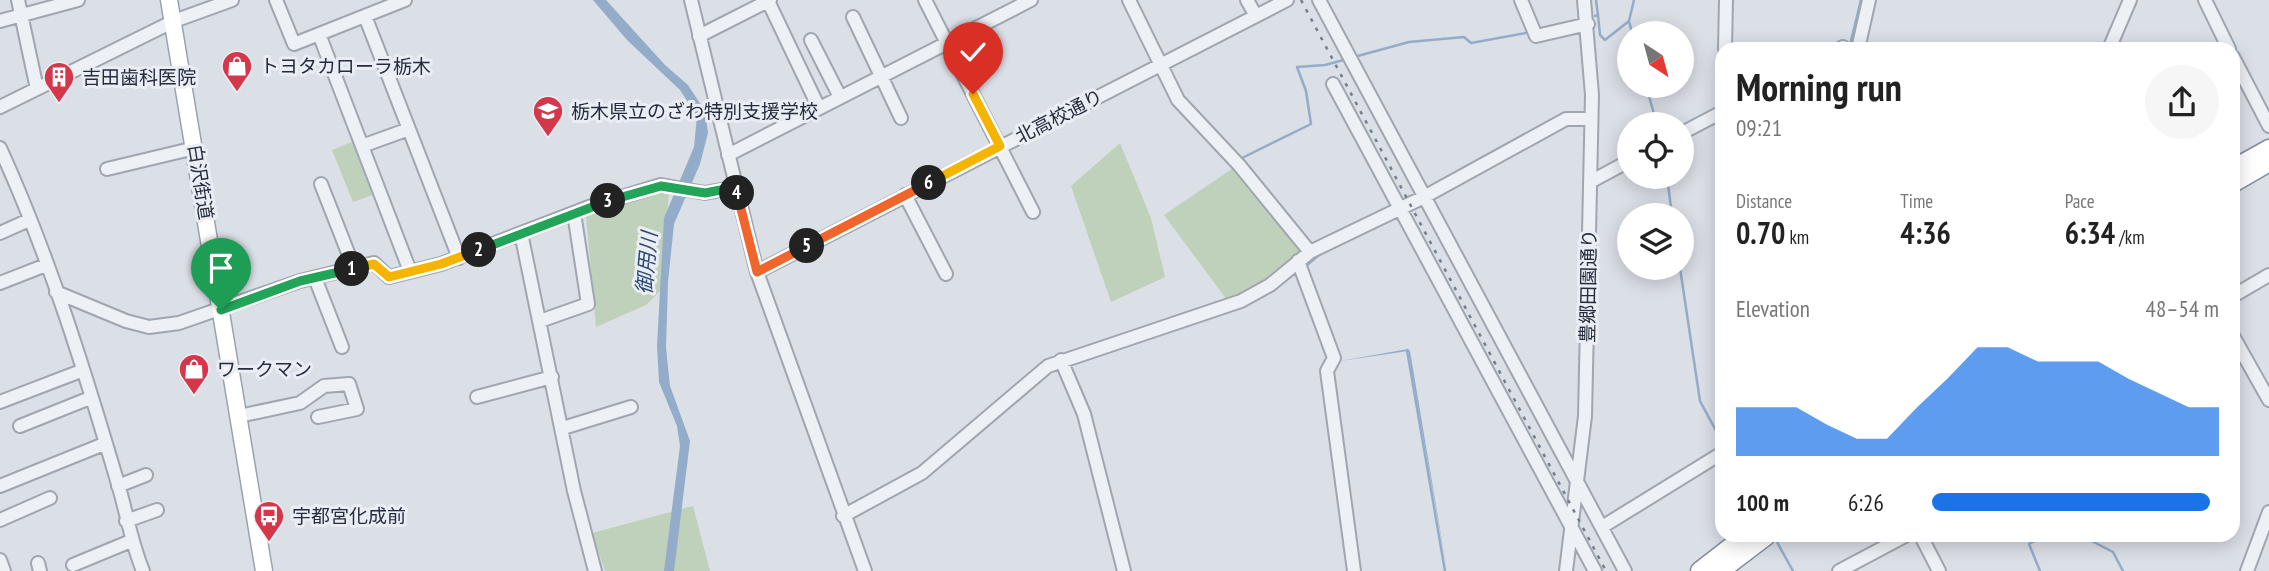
<!DOCTYPE html>
<meta charset="utf-8">
<style>
body{margin:0;font-family:"PT Sans Narrow","Noto Sans JP",sans-serif;background:#f6f6f6;color:#222;height:100vh;display:flex;flex-direction:column;font-size:26px;white-space:nowrap}
*{box-sizing:border-box;margin:0}
p{font-size:23px;color:#767676}
.icon{flex:none;width:38px;height:38px;fill:none;stroke:currentColor;stroke-width:2;stroke-linecap:round;stroke-linejoin:round}
.map{position:relative;flex:1;overflow:hidden}
.panel{position:absolute;left:1715px;top:42px;width:525px;height:500px;display:flex;flex-direction:column;background:#fff;border-radius:21px;box-shadow:0 4px 18px #0003}
.panel>*{flex:none}
.needle{width:46px;rotate:144deg}
.fabs{position:absolute;left:1617px;top:21px;display:grid;gap:14px}
.fabs a{display:grid;place-items:center;width:77px;height:77px;border-radius:50%;background:#fff;box-shadow:0 4px 18px #0003;font-size:35px}
.pin{position:absolute;display:grid;place-items:center;width:60px;height:60px;color:#fff;margin:-72px -30px;border-radius:50% 50% 50% 0;rotate:-45deg;box-shadow:0 0 7px #0007}
.pin .icon{rotate:45deg}
.km{position:absolute;width:35px;height:35px;margin:-18px;border-radius:50%;background:#222;color:#fff;font-size:19px;line-height:35px;text-align:center}
.round{display:grid;place-items:center;flex:none;width:74px;height:74px;border-radius:37px;background:#f6f6f6}
.summary{display:flex;align-items:center;justify-content:space-between;height:119px;padding:0 21px}
h1{font-size:38px;font-weight:700;line-height:52px}
.stats{display:grid;grid-template-columns:repeat(3,1fr);gap:10px;height:119px;padding:7px 21px}
.stats div{display:grid;align-content:center}
.stats b{font-size:30px;font-weight:700}
.stats small{font-size:19px;font-weight:400}
.stats p{font-size:19px}
.chart{height:196px;padding:14px 21px}
.chart p{display:flex;justify-content:space-between}
.chart svg{width:100%;height:126px;margin-top:7px;fill:#1a73e8;opacity:.7}
ul{padding:0 21px;list-style:none;font-size:23px}
li{display:grid;grid-template-columns:112px 84px 1fr;align-items:center;height:52px}
li i{height:18px;border-radius:9px;background:#1a73e8}
.map>svg:first-child{display:block}
</style>
<div class="map">
<svg width="2269" height="571" viewBox="0 0 2269 571">
<rect width="100%" height="100%" fill="#dbdfe6"/>
<path fill="#c0d1bb" d="M354,141L375,194L353,202L332,150Z
M1120,143L1151,218L1165,277L1111,302L1071,186Z
M1236,166L1303,249L1271,279L1227,300L1164,215Z
M657,193H669L661,290L646,305L596,327L586,216Z
M693,506L710,571H605L592,533Z"/>
<path fill="#93acc9" d="M593,0H606L665,65L688,85L705,111L708,133L700,164L674,224L668,282L666,348L670,386L690,441L674,571H664L680,446L677,426L659,382L657,346L664,218L694,147L697,116L680,90L627,40Z
M1408,349L1410,351L1447,571L1408,351L1340,361Z"/>
<g fill="none" stroke-linecap="round" stroke-linejoin="round">
<path stroke="#93acc9" stroke-width="2.5" d="M1596,0L1598,15
M1595,16L1598,15L1600,35L1605,40L1629,21L1632,33
M1629,21L1634,0
M1849,49L1861,0
M1354,57L1409,42L1464,37L1471,43L1531,32
M1646,86L1657,124
M1667,177L1672,215
M1313,246L1242,158L1311,124L1306,91L1297,67L1325,65L1347,59
M1306,266L1320,254
M1680,268L1700,401L1722,442
M1407,350L1445,571
M2082,536L2113,552L2123,571
M1777,542L1793,571
M2040,571L2029,544L2043,536"/>
<g stroke="#a0a6b0" stroke-width="16">
<path id="minor" d="M18,0L37,89
M276,0L294,44L405,0
M691,0L757,272L865,571
M925,0L1033,212
M1129,0L1178,100L1239,165L1310,252
M1247,0L1256,16
M1319,0L1625,571
M1521,0L1536,36L1588,24
M2205,0L2229,49
M768,1L819,108
M365,16L459,258
M853,17L901,118
M0,21L78,0
M319,34L410,271
M699,36L770,0
M811,40L840,97
M1725,49L1726,0
M1840,49L1843,47
M1858,49L1869,0
M2109,49L2130,0
M2233,57L2269,126
M1333,84L1595,571
M0,107L174,21L232,0
M1682,133L1722,112
M362,146L409,129
M0,148C49,255 85,372 118,484C127,514 131,542 143,571
M728,155L1031,0
M107,169L195,148
M1590,182L1629,161
M321,184L354,268
M905,195L946,274
M0,233L29,220
M521,233L574,491L595,571
M1298,261L1334,358L1327,371L1354,571
M757,272L1287,0
M315,278L342,347
M0,283L46,265
M56,292L126,321L149,327L179,323L300,281L374,263L389,277L441,264L589,207L661,185L705,193L736,187
M2233,296L2269,275
M540,321L588,304L574,213
M2233,336L2269,400
M1061,360L1084,414L1124,571
M477,397L552,377
M0,402L81,371
M239,416L300,403L324,386L349,384L357,409L318,417
M20,426L90,398
M563,428L631,407
M0,486L104,444
M118,486L146,475
M843,516L922,473L1048,366L1241,301L1270,285L1310,252L1424,197L1566,119H1591
M0,520L50,498
M126,521L157,510
M1602,527L1722,453
M1921,536L1939,571
M0,560L4,571
M38,563L40,571
M73,565L131,541
M1566,571L1585,416L1592,95L1584,0
M1839,571L1905,536
M2247,571L2269,512"/>
</g>
<g stroke="#99a3b2" stroke-width="19">
<path id="major" d="M169,0L264,571"/>
</g>
<g stroke="#818c9d" stroke-width="21">
<path id="highway" d="M2233,169L2269,149
M2233,183L2269,162
M1700,571L1745,536
M1720,571L1766,536"/>
</g>
<use href="#minor" stroke="#edf0f4" stroke-width="12"/>
<use href="#major" stroke="#fff" stroke-width="16"/>
<use href="#highway" stroke="#fff" stroke-width="18"/>
<path stroke="#737e90" stroke-width="2.5" stroke-dasharray="3.5 7" stroke-linecap="butt" d="M1301,0L1606,571"/>
</g>
<g fill="none" stroke-linecap="round" stroke-linejoin="round">
<g stroke="#fff" stroke-width="14">
<path id="split-1" d="M221,310L300,281L352,269"/>
</g>
<g stroke="#fff" stroke-width="14">
<path id="split-2" d="M352,269L374,264L389,277L441,264L479,250"/>
</g>
<g stroke="#fff" stroke-width="14">
<path id="split-3" d="M479,250L608,201"/>
</g>
<g stroke="#fff" stroke-width="14">
<path id="split-4" d="M608,201L661,186L705,193L736,187L737,193"/>
</g>
<g stroke="#fff" stroke-width="14">
<path id="split-5" d="M737,193L757,272L807,246"/>
</g>
<g stroke="#fff" stroke-width="14">
<path id="split-6" d="M807,246L929,183"/>
</g>
<g stroke="#fff" stroke-width="14">
<path id="split-7" d="M929,183L1000,146L973,94"/>
</g>
<use href="#split-1" stroke="#22a559" stroke-width="9"/>
<use href="#split-2" stroke="#f5b400" stroke-width="9"/>
<use href="#split-3" stroke="#22a559" stroke-width="9"/>
<use href="#split-4" stroke="#22a559" stroke-width="9"/>
<use href="#split-5" stroke="#f0652b" stroke-width="9"/>
<use href="#split-6" stroke="#f0652b" stroke-width="9"/>
<use href="#split-7" stroke="#f5b400" stroke-width="9"/>
</g>
<defs>
<g id="shop-pin" transform="scale(1.575)"><path d="M0 17L-7.5 6A9.5 9.5 0 1 1 7.5 6Z" fill="#d4374a" stroke="#eaeef4"/><path d="M-5-2.5h2.3a2.7 3.5 0 0 1 5.4 0H5L5.5 6h-11ZM-1.5-2.5h3a1.5 2.3 0 0 0-3 0Z" fill="#fff"/></g>
<g id="building-pin" transform="scale(1.575)"><path d="M0 17L-7.5 6A9.5 9.5 0 1 1 7.5 6Z" fill="#d4374a" stroke="#eaeef4"/><path d="M-4-6H4V6H1V3H-1V6H-4ZM-2.5-4.3h1.7v1.8h-1.7ZM.8-4.3h1.7v1.8H.8ZM-2.5-1h1.7V.8h-1.7ZM.8-1h1.7V.8H.8Z" fill="#fff"/></g>
<g id="school-pin" transform="scale(1.575)"><path d="M0 17L-7.5 6A9.5 9.5 0 1 1 7.5 6Z" fill="#d4374a" stroke="#eaeef4"/><path d="M0-5L7-2L0 1L-7-2ZM-4 1L0 2.5L4 1V4Q0 6-4 4Z" fill="#fff"/></g>
<g id="bus-pin" transform="scale(1.575)"><path d="M0 17L-7.5 6A9.5 9.5 0 1 1 7.5 6Z" fill="#d4374a" stroke="#eaeef4"/><path d="M-5-6H5V4H4V6H2V4H-2V6H-4V4H-5ZM-3.5-4V0h7V-4ZM-3.5 1.2v1.5H-2V1.2ZM2 1.2v1.5H3.5V1.2Z" fill="#fff"/></g>
</defs>
<g fill-rule="evenodd">
<use href="#shop-pin" x="237" y="66"/>
<use href="#building-pin" x="59" y="77"/>
<use href="#school-pin" x="548" y="111"/>
<use href="#shop-pin" x="194" y="369"/>
<use href="#bus-pin" x="269" y="516"/>
</g>
<g text-anchor="middle" stroke-width="6" stroke-linejoin="round" paint-order="stroke">
<g font-size="19" fill="#242c3d" stroke="#eaeef4" text-anchor="start">
<text x="260" y="73">トヨタカローラ栃木</text>
<text x="82" y="84">吉田歯科医院</text>
<text x="571" y="118">栃木県立のざわ特別支援学校</text>
<text x="217" y="376">ワークマン</text>
<text x="292" y="523">宇都宮化成前</text>
</g>
<g font-size="19" fill="#242c3d" stroke="#eaeef4">
<text transform="translate(1059 116) rotate(-27)" y="7">北高校通り</text>
<text transform="translate(201 182) rotate(81)" y="7">白沢街道</text>
<text transform="translate(1588 286) rotate(-89)" y="7">豊郷田園通り</text>
</g>
<g font-size="21" font-style="italic" fill="#2d4a72" stroke="#eaeef4">
<text transform="translate(647 263) rotate(-85)" y="7">御用川</text>
</g>
</g>
</svg>
<div class="fabs">
<a><svg class="needle" viewBox="-14 -14 28 28"><path d="M0-13l5 13h-10z" fill="#e53935"/><path d="M0 13l5-13h-10z" fill="#767676"/></svg></a>
<a><svg class="icon" aria-label="locate" viewBox="0 0 24 24"><circle cx="12" cy="12" r="6"/><path d="M12 2v4M12 18v4M2 12h4M18 12h4"/></svg></a>
<a><svg class="icon" aria-label="layers" viewBox="0 0 24 24"><path d="M12 4l9 5-9 5-9-5zM3 14l9 5 9-5"/></svg></a>
</div>
<div class="pin" style="left:221px;top:310px;background:#1e9e55"><svg class="icon" aria-label="arrive" viewBox="0 0 24 24"><path d="M6 21V4h12l-3 4 3 4H6"/></svg></div>
<div class="pin" style="left:973px;top:94px;background:#d93025"><svg class="icon" aria-label="check" viewBox="0 0 24 24"><path d="M5 12l5 5 9-10"/></svg></div>
<b class="km" style="left:352px;top:269px">1</b>
<b class="km" style="left:479px;top:250px">2</b>
<b class="km" style="left:608px;top:201px">3</b>
<b class="km" style="left:737px;top:193px">4</b>
<b class="km" style="left:807px;top:246px">5</b>
<b class="km" style="left:929px;top:183px">6</b>
<section class="panel">
<div class="summary"><div><h1>Morning run</h1><p>09:21</p></div><a class="round"><svg class="icon" aria-label="share" viewBox="0 0 24 24"><path d="M12 15V3M7 8l5-5 5 5M5 13v7h14v-7"/></svg></a></div>
<div class="stats">
<div><p>Distance</p><b>0.70<small> km</small></b></div>
<div><p>Time</p><b>4:36</b></div>
<div><p>Pace</p><b>6:34<small> /km</small></b></div>
</div>
<div class="chart"><p><span>Elevation</span>48–54 m</p>
<svg viewBox="0 0 160 44" preserveAspectRatio="none"><path d="M0 44V27L10 27L20 27L30 33L40 38L50 38L60 27L70 17L80 6L90 6L100 11L110 11L120 11L130 17L140 22L150 27L160 27V44z"/></svg>
</div>
<ul>
<li><b>100 m</b>6:26<i style="width:97%"></i></li>
</ul>
</section>
</div>
